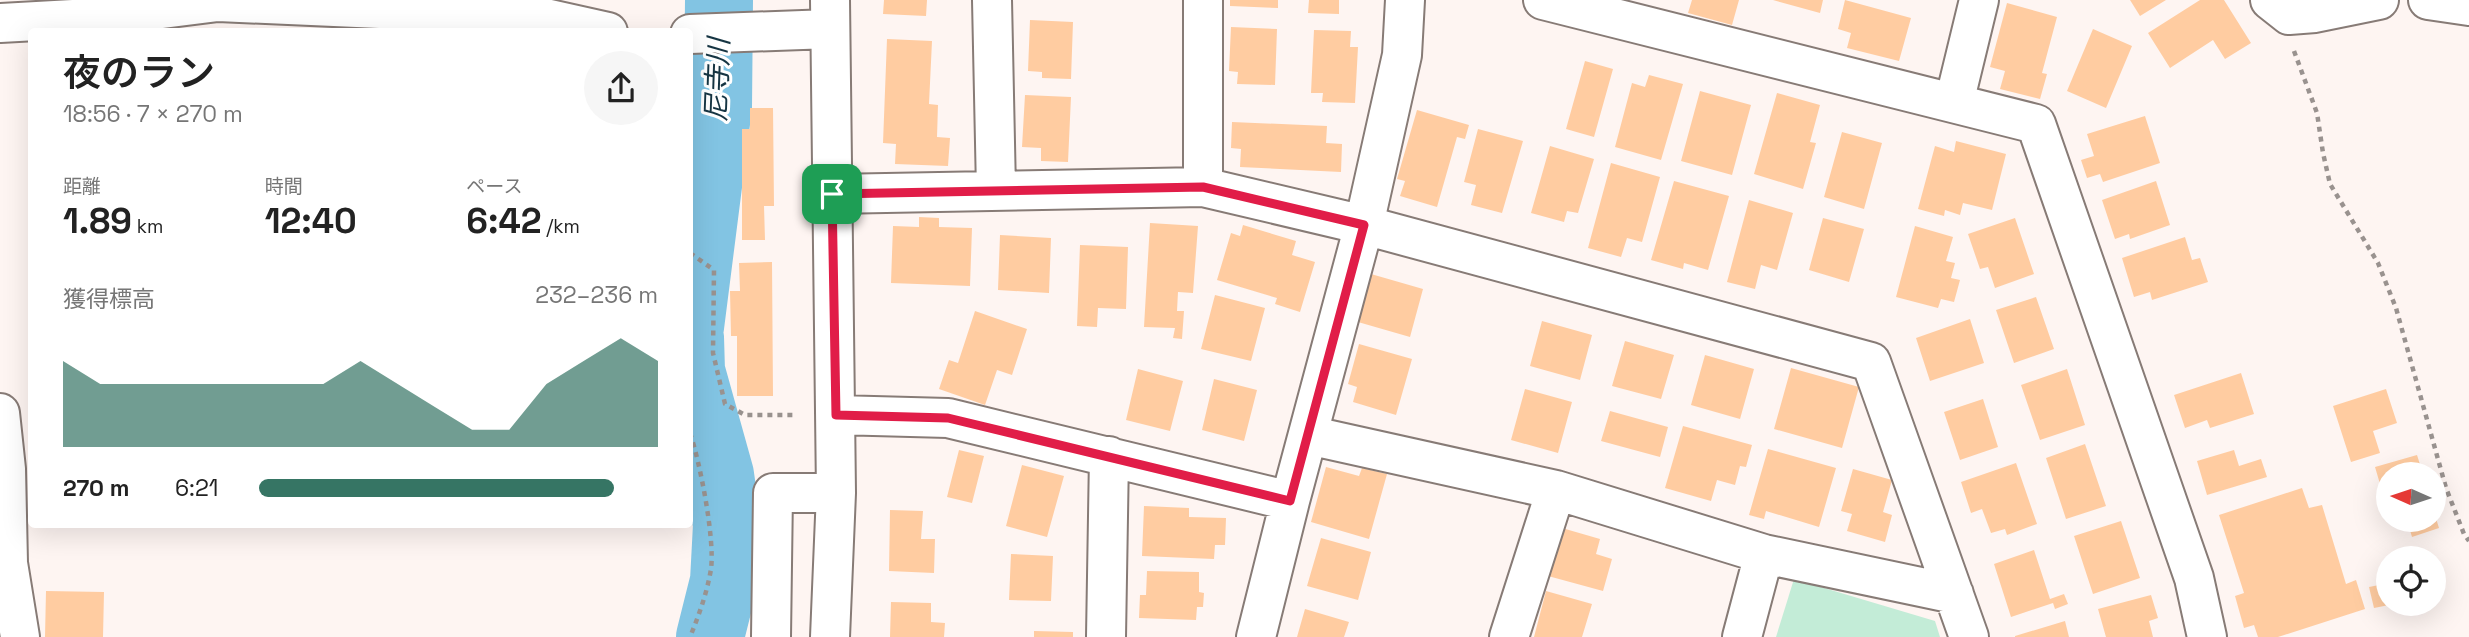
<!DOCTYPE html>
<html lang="ja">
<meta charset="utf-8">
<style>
body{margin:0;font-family:"Space Grotesk","Noto Sans JP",sans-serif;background:#f6f6f6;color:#222;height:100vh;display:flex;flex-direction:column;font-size:26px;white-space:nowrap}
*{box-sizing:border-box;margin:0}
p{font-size:23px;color:#767676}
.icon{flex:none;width:38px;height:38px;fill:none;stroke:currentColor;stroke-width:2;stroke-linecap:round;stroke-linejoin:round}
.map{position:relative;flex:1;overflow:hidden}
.panel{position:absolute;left:28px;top:28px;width:665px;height:500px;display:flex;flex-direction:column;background:#fff;border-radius:7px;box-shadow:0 7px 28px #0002}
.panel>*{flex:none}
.needle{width:46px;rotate:273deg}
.buttons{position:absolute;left:2376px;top:462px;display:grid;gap:14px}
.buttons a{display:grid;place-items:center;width:70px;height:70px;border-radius:50%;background:#fff;box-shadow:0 7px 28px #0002;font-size:35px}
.pin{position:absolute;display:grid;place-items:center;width:60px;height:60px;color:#fff;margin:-30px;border-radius:14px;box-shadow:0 4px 10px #0006}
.round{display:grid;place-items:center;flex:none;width:74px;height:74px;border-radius:37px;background:#f6f6f6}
.summary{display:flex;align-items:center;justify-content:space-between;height:119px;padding:0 35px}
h1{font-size:38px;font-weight:600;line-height:52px}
.metrics{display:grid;grid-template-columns:repeat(3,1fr);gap:10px;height:119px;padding:7px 35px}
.metrics div{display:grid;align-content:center}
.metrics b{font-size:35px;font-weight:600}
.metrics small{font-size:19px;font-weight:400}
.metrics p{font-size:19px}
.chart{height:196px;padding:14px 35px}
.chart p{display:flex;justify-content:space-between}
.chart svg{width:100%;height:126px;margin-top:7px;fill:#367564;opacity:.7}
ul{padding:0 35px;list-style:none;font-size:23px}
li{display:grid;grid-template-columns:112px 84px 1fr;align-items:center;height:52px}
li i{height:18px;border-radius:9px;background:#367564}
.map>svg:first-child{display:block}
</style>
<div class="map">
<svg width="2469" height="637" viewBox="0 0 2469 637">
<rect width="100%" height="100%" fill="#fef5f2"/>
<path fill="#c3ecd7" d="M1794,579L1935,621L1940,637H1776Z"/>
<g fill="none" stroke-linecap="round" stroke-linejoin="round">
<path stroke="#82c4e3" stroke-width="68" d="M690,327L718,107L719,0
M690,337L691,371L720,475L727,525L724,581L710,637"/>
</g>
<path fill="#ffcca1" d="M884,0H927L926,16L883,14Z
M1230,0H1278V8L1230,6Z
M1309,0H1339V14L1308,13Z
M1692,0H1739L1732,25L1688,13Z
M1773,0H1823L1820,13Z
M1845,0L1911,18L1899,61L1847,48L1851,33L1838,29Z
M2130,0H2166L2140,16Z
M2200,0H2224L2251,43L2225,59L2213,40L2170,68L2148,33Z
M2007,3L2057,17L2042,73L2047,74L2040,99L2000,89L2005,71L1990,67Z
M1030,20L1073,22L1071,79L1042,78V72L1028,71Z
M1231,27L1277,29L1275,85L1237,84L1238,72L1229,71Z
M2093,29L2132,46L2106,108L2067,91Z
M1314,30L1351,31L1350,47H1358L1355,103L1322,102L1323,93H1311Z
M887,39L932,41L929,104L938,105L937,137L950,138L948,166L895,164L896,144L883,143Z
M1585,61L1613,69L1594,137L1566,129Z
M1649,75L1683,84L1661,160L1615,147L1632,83L1645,87Z
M1700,91L1751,105L1732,175L1681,161Z
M1777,93L1820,105L1810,142L1816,143L1803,189L1754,174Z
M1025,95L1071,97L1068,162L1041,161V148L1022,147Z
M750,108H773L774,206H764L765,240H742V129H750Z
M1417,110L1469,125L1465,139L1457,137L1437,207L1400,196L1405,181L1397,179Z
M2145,116L2160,163L2103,182L2100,174L2087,178L2081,160L2094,156L2087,134Z
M1232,122L1327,126L1326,143L1342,144L1341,172L1240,167L1241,149L1231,148Z
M1478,129L1523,141L1502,213L1471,205L1476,185L1464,182Z
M1842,132L1882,143L1864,209L1824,197Z
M1956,141L2006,154L1992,210L1963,203L1960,215L1945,210L1944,216L1918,209L1935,146L1954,152Z
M1550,146L1594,159L1578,213L1567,211L1564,222L1531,213Z
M1611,163L1660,177L1642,242L1627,238L1621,257L1588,248Z
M1674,181L1729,196L1708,270L1684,263L1683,269L1651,260Z
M2156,181L2170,225L2130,239L2129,234L2115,239L2102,200Z
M1749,200L1793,213L1777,270L1761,265L1755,289L1727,282Z
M919,217L939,218V227L972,228L970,286L891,283L893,226L919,227Z
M1823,218L1864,229L1849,282L1809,270Z
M2015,218L2034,274L1995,288L1988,267L1980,269L1968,234Z
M1150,223L1198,226L1193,293L1178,292L1177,311H1184L1182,339L1173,338L1175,328L1144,327Z
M1243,225L1296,241L1292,255L1315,262L1300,312L1275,304L1277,298L1217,280L1231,233L1240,236Z
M1915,226L1953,237L1946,261L1955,263L1951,278L1960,280L1954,302L1941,299L1938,308L1896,297Z
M1000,235L1051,238L1049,293L998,290Z
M2185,237L2192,260L2200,258L2208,282L2152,300L2150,292L2134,297L2122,258Z
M1080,245L1128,247L1126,309L1098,308L1097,327L1077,326Z
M772,262L773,396H737V336H731L730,291H740L739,263Z
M1371,274L1423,289L1410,337L1358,322Z
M1215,295L1265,308L1251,361L1201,349Z
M2036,297L2054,349L2014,363L1996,310Z
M975,311L1027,329L1012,375L997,370L985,405L939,389L949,360L958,363Z
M1970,319L1984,363L1930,381L1916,338Z
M1542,321L1592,335L1580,380L1530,366Z
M1625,341L1674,355L1661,399L1612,386Z
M1359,344L1412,359L1396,415L1353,402L1357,387L1348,384Z
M1705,355L1754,369L1740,419L1691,405Z
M1791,368L1859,387L1842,448L1774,429Z
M1138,369L1183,381L1170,431L1126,420Z
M2067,369L2085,425L2040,440L2021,385Z
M2241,373L2254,414L2210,428L2207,420L2185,428L2174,395Z
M1214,379L1257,390L1244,441L1202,430Z
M1525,389L1572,402L1558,453L1511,440Z
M2386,389L2397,423L2373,431L2380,453L2351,462L2333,406Z
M1983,399L1998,447L1960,460L1944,412Z
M1610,411L1668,427L1660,457L1601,441Z
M1683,426L1752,445L1746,467L1740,466L1735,485L1717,480L1711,501L1665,488Z
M2085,444L2106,506L2066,519L2046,458Z
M1768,449L1836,468L1819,527L1766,511L1764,519L1749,515Z
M959,450L984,456L972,503L947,497Z
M2234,450L2239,466L2261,459L2267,477L2207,495L2197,461Z
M2417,455L2423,474H2389L2388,511L2375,467Z
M2016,463L2037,524L2007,535L2005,529L1991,533L1982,509L1971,513L1961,482Z
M1022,465L1064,476L1047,537L1006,526Z
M1326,467L1359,476L1362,468L1387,474L1369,539L1311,522Z
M1853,469L1892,480L1883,512L1892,515L1885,542L1847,531L1852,514L1841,511Z
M2302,488L2309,508L2322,505L2346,584L2356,580L2365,609L2278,637H2258L2254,625L2244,628L2235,596L2244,593L2219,515Z
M1144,506L1189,508V517L1226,518L1225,545H1215L1214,559L1142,556Z
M890,510L923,511L921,539H935L934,573L889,571Z
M2435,515L2439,528L2412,537L2407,520H2434Z
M2121,521L2140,578L2093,594L2074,536Z
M1562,528L1600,539L1596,554L1612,559L1603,591L1548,576Z
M1321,538L1371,552L1358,600L1307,586Z
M2034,550L2050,599L2064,594L2068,604L2055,609L2053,603L2011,617L1994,564Z
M1011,554L1053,556L1051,601L1009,600Z
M1147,571L1199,572V592L1204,593L1203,607H1197L1196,620L1139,618L1140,595H1146Z
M2389,583V605L2374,608L2369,587Z
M46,591L104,592L103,637H45Z
M1546,591L1592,604L1582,637H1534Z
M2151,595L2158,618L2149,621L2153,637H2106L2098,609Z
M891,602L931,603V622L945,623L944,637H890Z
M1305,609L1349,622L1344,637H1297Z
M2065,621L2069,637H2015V636Z
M1034,631L1073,632V637H1034Z"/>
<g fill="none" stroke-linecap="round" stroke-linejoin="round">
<g stroke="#877b76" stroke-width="42">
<path id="minor" d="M992,0L996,190
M1203,0V187
M1543,0L2036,124L2194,578L2207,637
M2270,0L2289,15L2315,13L2379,0
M2428,0L2469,6
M0,23L91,18L218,2L536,16L608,32
M690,34L830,29
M1954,103L1979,0
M833,194L1203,187L1364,225L1871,362L1969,637
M0,413L6,469L8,563L20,637
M836,415L948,418L1290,501
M1308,435L1556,490L1764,554L1954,594
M771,637L773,493H836
M830,637L836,493L830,0
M1106,637L1109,456
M1256,637L1290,501L1364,225L1402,55L1405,0
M1509,637L1556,490
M1742,637L1764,554"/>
</g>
<path stroke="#99928f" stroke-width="4.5" stroke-dasharray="5 5" stroke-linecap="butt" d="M2294,51L2317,113L2323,153L2330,184L2378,263L2396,308L2446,488L2464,534L2469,541
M690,253L714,270L713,353L725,404L745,415H797
M690,433C700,462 715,539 711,569C707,593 699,615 690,637"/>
<use href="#minor" stroke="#fff" stroke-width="38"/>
</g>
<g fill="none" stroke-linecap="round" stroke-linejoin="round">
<g stroke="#fff" stroke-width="14">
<path id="route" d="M1203,187L1364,225L1290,501L948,418L836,415L832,194Z"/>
</g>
<use href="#route" stroke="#e11d48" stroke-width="9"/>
</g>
<g text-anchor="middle" stroke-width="6" stroke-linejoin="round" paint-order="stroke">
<g font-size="28" font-style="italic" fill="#163543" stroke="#fff">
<text transform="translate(717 80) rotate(-88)" y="10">尼寺川</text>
</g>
</g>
</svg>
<div class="buttons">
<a><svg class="needle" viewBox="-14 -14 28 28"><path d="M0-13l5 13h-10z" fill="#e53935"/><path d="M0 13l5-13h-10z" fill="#767676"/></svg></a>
<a><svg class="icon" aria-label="locate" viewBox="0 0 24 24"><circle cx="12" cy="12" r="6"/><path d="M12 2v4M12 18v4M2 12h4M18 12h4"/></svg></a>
</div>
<div class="pin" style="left:832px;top:194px;background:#1e9e55"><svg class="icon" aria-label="arrive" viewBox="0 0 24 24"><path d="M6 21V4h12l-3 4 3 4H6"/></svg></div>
<section class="panel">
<div class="summary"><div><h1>夜のラン</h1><p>18:56 · 7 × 270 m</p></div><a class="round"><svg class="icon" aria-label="share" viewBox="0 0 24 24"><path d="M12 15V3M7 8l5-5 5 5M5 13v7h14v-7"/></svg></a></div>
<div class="metrics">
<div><p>距離</p><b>1.89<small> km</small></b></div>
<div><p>時間</p><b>12:40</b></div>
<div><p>ペース</p><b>6:42<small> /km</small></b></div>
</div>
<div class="chart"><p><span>獲得標高</span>232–236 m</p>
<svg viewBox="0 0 160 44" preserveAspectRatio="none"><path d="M0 44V14L10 22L20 22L30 22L40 22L50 22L60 22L70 22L80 14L90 22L100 30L110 38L120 38L130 22L140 14L150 6L160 14V44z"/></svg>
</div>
<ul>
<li><b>270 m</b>6:21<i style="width:89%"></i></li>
</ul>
</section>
</div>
